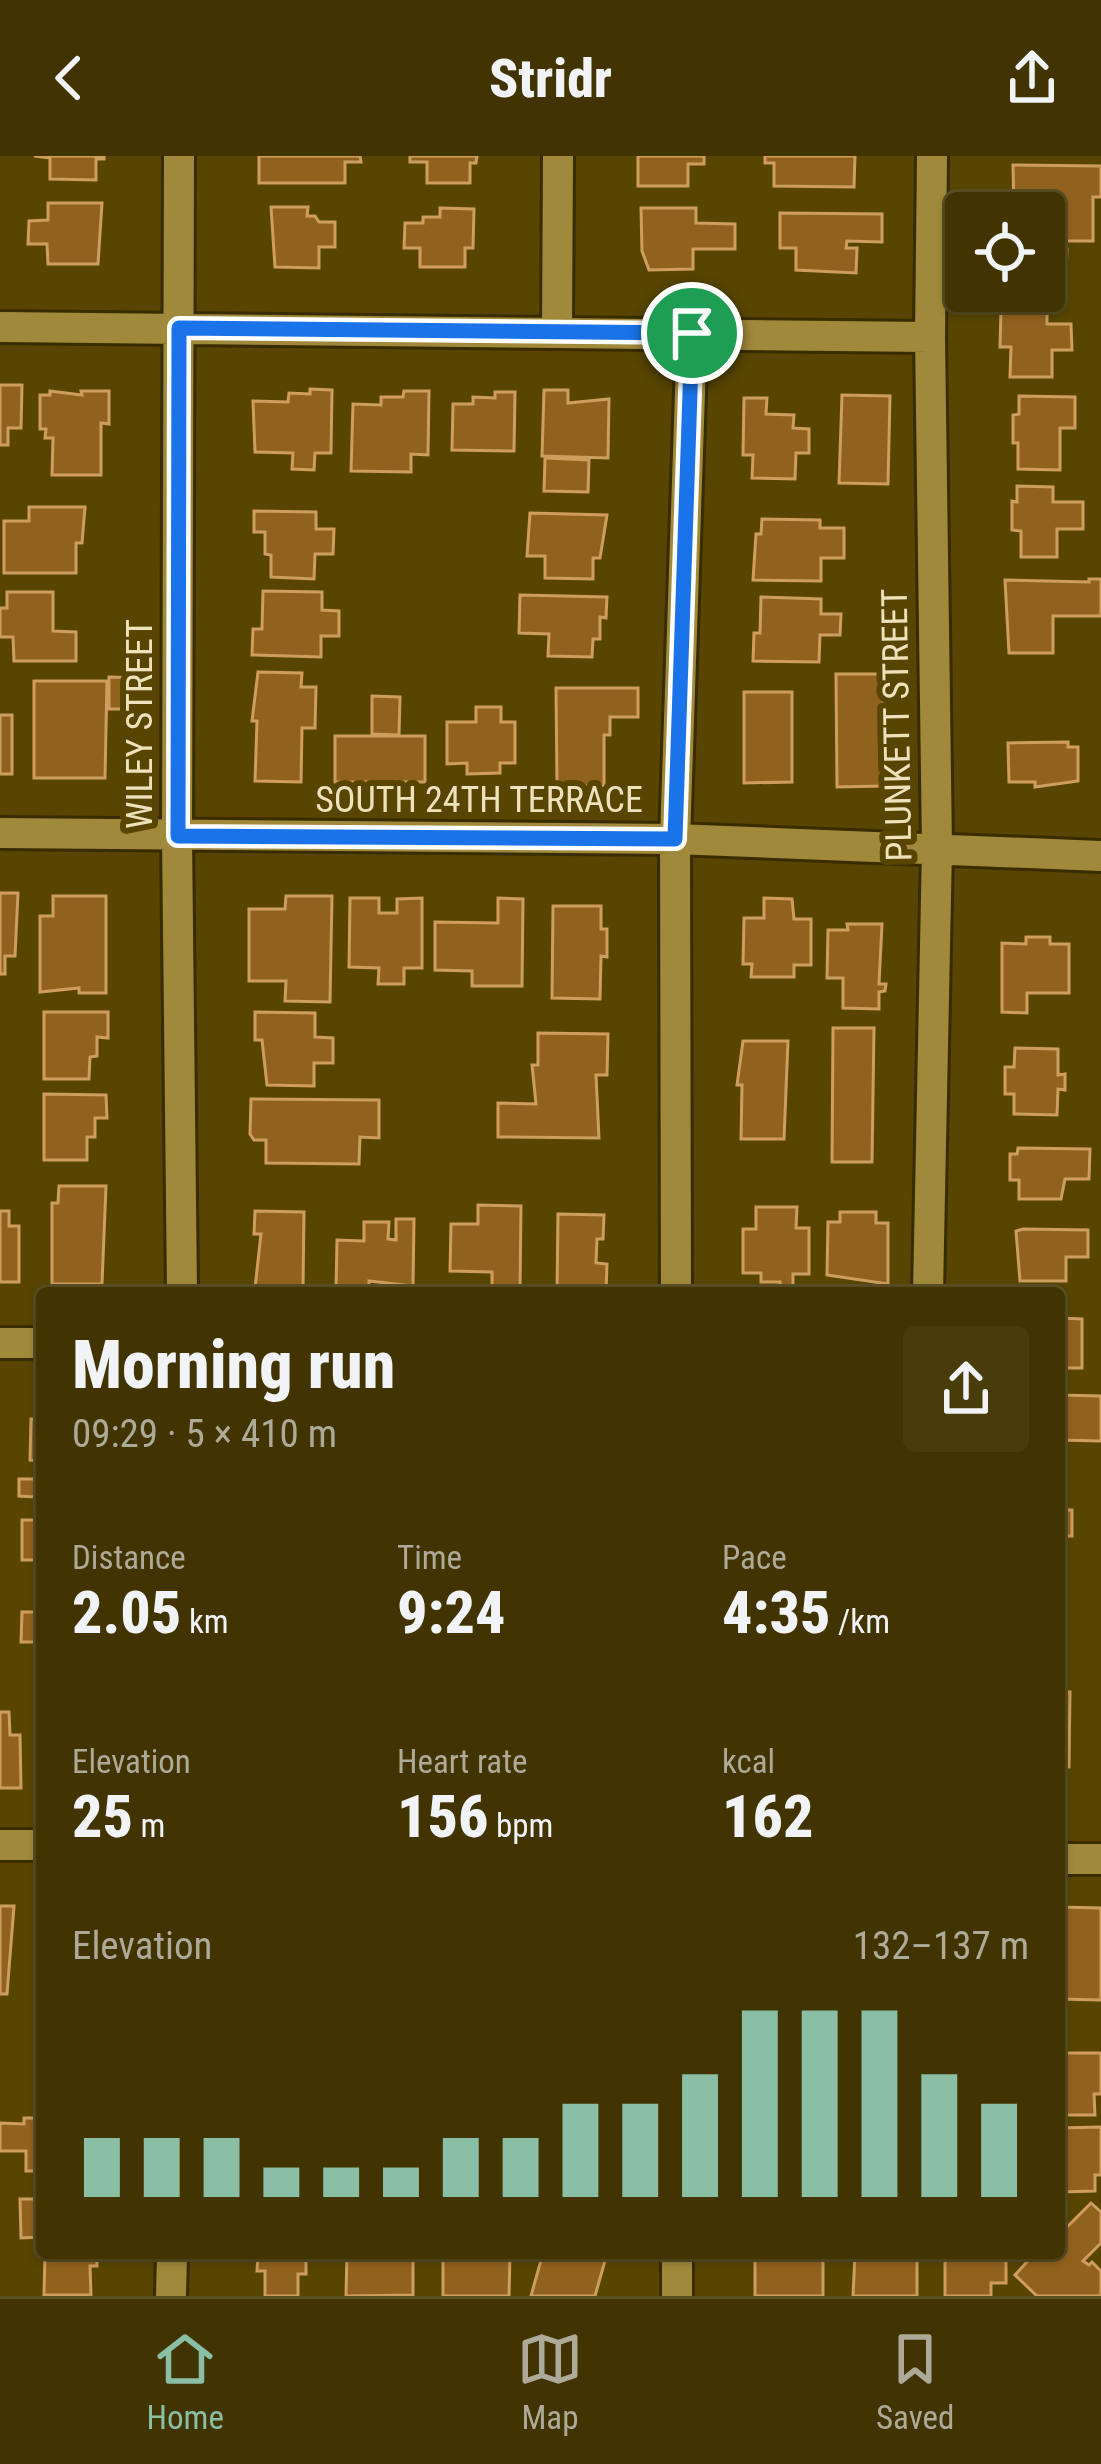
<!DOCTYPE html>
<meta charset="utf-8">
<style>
body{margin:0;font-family:"Roboto Condensed",sans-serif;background:#483c0b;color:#f1f3f6;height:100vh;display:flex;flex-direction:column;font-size:45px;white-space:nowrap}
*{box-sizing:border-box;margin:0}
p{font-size:39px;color:#aeaa99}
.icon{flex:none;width:66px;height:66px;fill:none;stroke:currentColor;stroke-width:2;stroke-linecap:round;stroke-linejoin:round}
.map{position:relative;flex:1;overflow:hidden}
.sheet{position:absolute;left:36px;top:1131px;width:1029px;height:972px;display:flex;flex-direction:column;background:#413401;border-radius:12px;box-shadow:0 3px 9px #0004,0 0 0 3px #5a4f23}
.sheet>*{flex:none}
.fabs{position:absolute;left:945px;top:36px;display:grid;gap:24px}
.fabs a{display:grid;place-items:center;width:120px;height:120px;border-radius:12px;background:#413401;box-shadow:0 3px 9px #0004,0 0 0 3px #5a4f23;font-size:60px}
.pin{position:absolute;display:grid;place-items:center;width:102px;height:102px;color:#fff;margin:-51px;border:6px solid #fff;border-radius:50%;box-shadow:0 3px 12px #0007}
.round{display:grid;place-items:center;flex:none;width:126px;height:126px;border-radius:12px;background:#483c0b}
.summary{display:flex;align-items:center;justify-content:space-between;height:204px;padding:0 36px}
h1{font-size:66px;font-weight:800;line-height:90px}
.figures{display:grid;grid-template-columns:repeat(3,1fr);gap:18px;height:204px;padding:12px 36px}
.figures div{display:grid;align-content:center}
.figures b{font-size:60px;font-weight:800}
.figures small{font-size:33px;font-weight:400}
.figures p{font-size:33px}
.chart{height:336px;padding:24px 36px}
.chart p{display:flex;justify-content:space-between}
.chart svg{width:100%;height:216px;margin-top:12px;stroke:#8abfa5;stroke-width:6}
header{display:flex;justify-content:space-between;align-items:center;height:156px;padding:0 36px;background:#413401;font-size:54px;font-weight:800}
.menu{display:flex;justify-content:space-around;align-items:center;height:168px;border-top:3px solid #5a4f23;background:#413401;font-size:33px;color:#aeaa99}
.menu a{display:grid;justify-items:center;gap:6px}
.menu .selected{color:#8abfa5}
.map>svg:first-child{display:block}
</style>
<header><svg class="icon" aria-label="back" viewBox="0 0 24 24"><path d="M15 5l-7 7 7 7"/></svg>Stridr<svg class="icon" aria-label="share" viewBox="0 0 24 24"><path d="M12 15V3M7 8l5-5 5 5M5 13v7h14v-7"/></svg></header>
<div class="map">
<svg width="1101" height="2140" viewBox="0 0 1101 2140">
<rect width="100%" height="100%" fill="#574501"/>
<path fill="#91621e" stroke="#cf9d5d" stroke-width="3" d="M34,0H104V3H96V24L50,23V2Z
M259,0H360L361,6H345V27H259Z
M410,0H477L476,7H470V27H427V6H410Z
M638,0H704V8H688V30H638Z
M765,0H855L854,31L774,30V7H765Z
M1013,9L1101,10V41H1093V85H1055V93H1067L1066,121L1044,119V57H1014Z
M48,47H102L98,108H48L47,88H28L29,65L48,64Z
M271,51H308L307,60H315L319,66H335V91H319V112L275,111Z
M440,52L474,53L473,92H465V111H420V92H404L405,67H423V61H440Z
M641,52H696V67L735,68V93H693V113L649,114L642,95Z
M780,57L882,58V86L847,85L846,92H857L856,117L796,114V92H780Z
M1001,153H1047V168H1071L1072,194H1052V221H1010L1011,191H1000Z
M0,229H22L21,272H8V289H0Z
M310,233L332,234L331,297H315L314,314L292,313L293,297L255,296L253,245L288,246L289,237L310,238Z
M544,234H568V247L609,243L608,302L542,300Z
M50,235L82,239L81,235H109V268L101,267V319H52L53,282H45L46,273H40V239H50Z
M404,235H429L428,299L411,298V316L351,315L353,248L381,249V241H403Z
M495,236H515L514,295L452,294L453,248H473V241L495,242Z
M842,239L890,240L888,328L839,327Z
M1019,240L1075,241V272H1060V314L1018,313V287H1013V259L1019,258Z
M744,242H767L766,258L794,259L793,272L809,273V297H796L795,323L752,322L753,299H743Z
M545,302L589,304L588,336L544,335Z
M1017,330L1053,331V346H1083V373H1057V401H1021V375L1012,374V345L1017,346Z
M29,351H85L82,387H76V417H4V365H29Z
M254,355L316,356V373H334L333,398H315L314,423L271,421V399L265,398V376H254Z
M530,357L607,359L600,402H593V423L545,422V400H527Z
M762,363L820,364V372H844V402H821V425L753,424L756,378H761Z
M1089,423H1101V460H1053V497H1009L1005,424L1089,426Z
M263,435L322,436V454L339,455V480H321V501L252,499L253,473H262Z
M7,436H53V475L76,476V505H14L13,481H0V452H7Z
M520,439L607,441L606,462L600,461V483H593L592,501L548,500L549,478L519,477Z
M761,441L821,443V458H841L840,479H820L819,506L753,505L754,477H760Z
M258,516L302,517L301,531H316L315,572H302L301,626L255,625L257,565H252Z
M836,518H883L884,630L837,631Z
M109,521L141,522V553H109Z
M34,525H107L105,622H34Z
M556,532H638V561H610V579H604V630H557Z
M744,536H792V626L744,627Z
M372,540L400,541L399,579L372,578Z
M476,551H501V566H515V607H500V617L467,618V607L447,608V566H476Z
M0,559H12V618H0Z
M335,580H425V626H335Z
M1068,586V591H1078V625L1035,631V626H1009L1008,587Z
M0,737H18L15,800H5V818H0Z
M53,740H106V837H79V832L40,836V760H53Z
M286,740H332L330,846L285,845L286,825H249V753H285Z
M350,742H379V757H397V743L422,742V812H404V828H378L379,812L349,811Z
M498,742L523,743L522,830H472V815L435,814V766L498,767Z
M764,742L792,743L794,763H811V809H794V821H751L752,808H743L744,762H764Z
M553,750H601V773H607V801L601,800L600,843L552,842Z
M847,768H882L879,828H886L885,835L879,836V853L843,852V822H827L828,774H848Z
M1026,781H1050V788H1069V837H1027V857L1002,856V787L1026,788Z
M44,856H108V882L97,881V900L90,901L89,923H44Z
M255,856L315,857V881L333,882V907H314V930L267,929L262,884H255Z
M833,872H874L872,1006H832Z
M538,877L608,878L607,919H596L599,982L498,981V947L536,948L532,909H538Z
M743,885H788L784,983H741L742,929H737Z
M1015,892L1058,893V919L1065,918V934L1058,933L1057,959L1014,958V938H1005V911H1014Z
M44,938L106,939L107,962H95V981H87V1004H44Z
M251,943L379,944V982L360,981L359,1008L266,1007V984H254L250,978Z
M1018,992L1090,993L1089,1023H1065L1061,1043H1019V1024H1010V998H1017Z
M59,1030H106L102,1128H52V1047H58Z
M478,1049L521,1050L520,1135H492V1116L450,1115L451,1068H478Z
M756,1051H797L796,1072H809V1118H793V1131H780V1126H761V1117H743V1073H756Z
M0,1055H9V1070H19V1126H0Z
M255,1055L304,1056L303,1132H255L261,1078H254Z
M840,1056H876V1067H888V1128L827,1119L828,1066H840Z
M558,1058L604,1059L603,1083H597L596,1107L607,1108L606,1137H557Z
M396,1063H414L413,1130L369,1125V1133H336L337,1084L364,1085V1066H389L388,1083L396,1084Z
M1023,1073L1088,1074V1101H1066V1125H1020L1016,1075Z
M1059,1162L1082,1163V1212H1059Z
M1059,1239L1101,1240V1285L1059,1284Z
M31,1263H42V1305L30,1304Z
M19,1323H35V1341L19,1340Z
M1059,1354H1072V1380H1059Z
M22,1364H42V1428L41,1404H22Z
M41,1445H42V1509L40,1486H21L22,1456H41Z
M1059,1536H1070L1069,1611H1059Z
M0,1556H9L10,1579H20L21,1632H0Z
M0,1750H14L7,1838H0Z
M1059,1751L1101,1752V1844L1059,1843Z
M1059,1897H1101V1938H1094L1095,1959H1059Z
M24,1962H42V2021L41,2015H26V1995H0V1967L24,1968Z
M1101,1971V2019H1095V2035L1059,2036V1972Z
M20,2043H42V2081L21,2082Z
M1091,2047L1101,2056V2087L1083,2105L1089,2109L1092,2106L1101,2115V2140H1037L1015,2119L1035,2097H1059V2079Z
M45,2097H97V2110H90L91,2139H44Z
M258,2097H324L306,2099V2118H298V2140H265V2115H257Z
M347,2097H413V2139L346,2140Z
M443,2097H510L509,2140H443Z
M543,2097L607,2098L595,2140H531Z
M855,2097H917V2140H853Z
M945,2097H1006V2127H991V2140H945Z
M823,2099V2140H755V2100Z"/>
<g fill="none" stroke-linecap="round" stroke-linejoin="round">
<g stroke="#382c00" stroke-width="36">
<path id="minor" d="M179,0L177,680L182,1137
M0,171L930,181
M557,174L558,0
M0,677L675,683L1101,700
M676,1137L675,683L692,177
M928,1137L937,692L930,181L932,0
M0,1187H42
M0,1689H42
M1059,1703H1101
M171,2140L172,2097
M677,2140V2097"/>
</g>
<use href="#minor" stroke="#a0893b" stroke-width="30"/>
</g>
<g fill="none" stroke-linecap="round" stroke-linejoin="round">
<g stroke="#fff" stroke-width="24">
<path id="route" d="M179,172L692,177L675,683L178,680Z"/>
</g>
<use href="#route" stroke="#1a73e8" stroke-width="15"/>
</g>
<g text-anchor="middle" stroke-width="12" stroke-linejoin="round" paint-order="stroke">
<g font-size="36" fill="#eee2bd" stroke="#574501">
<text transform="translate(139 568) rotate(-90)" y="13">WILEY STREET</text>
<text transform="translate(896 569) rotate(-91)" y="13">PLUNKETT STREET</text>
<text x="479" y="656">SOUTH 24TH TERRACE</text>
</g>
</g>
</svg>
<div class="fabs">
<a><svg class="icon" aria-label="locate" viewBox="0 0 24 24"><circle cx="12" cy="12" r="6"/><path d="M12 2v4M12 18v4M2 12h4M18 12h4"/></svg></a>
</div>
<div class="pin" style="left:692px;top:177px;background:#1e9e55"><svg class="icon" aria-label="arrive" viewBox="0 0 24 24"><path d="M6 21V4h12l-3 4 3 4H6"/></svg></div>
<section class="sheet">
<div class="summary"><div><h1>Morning run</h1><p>09:29 · 5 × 410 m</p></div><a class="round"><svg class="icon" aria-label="share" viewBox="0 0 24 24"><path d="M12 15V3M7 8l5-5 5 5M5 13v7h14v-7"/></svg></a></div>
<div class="figures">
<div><p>Distance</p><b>2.05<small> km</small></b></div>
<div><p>Time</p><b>9:24</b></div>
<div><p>Pace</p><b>4:35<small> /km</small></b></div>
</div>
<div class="figures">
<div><p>Elevation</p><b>25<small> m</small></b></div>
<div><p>Heart rate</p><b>156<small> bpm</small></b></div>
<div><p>kcal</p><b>162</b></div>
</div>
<div class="chart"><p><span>Elevation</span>132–137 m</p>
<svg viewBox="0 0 160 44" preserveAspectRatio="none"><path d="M5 44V32M15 44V32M25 44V32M35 44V38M45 44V38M55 44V38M65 44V32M75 44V32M85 44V25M95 44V25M105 44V19M115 44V6M125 44V6M135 44V6M145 44V19M155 44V25"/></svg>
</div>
</section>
</div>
<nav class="menu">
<a class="selected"><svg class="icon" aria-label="home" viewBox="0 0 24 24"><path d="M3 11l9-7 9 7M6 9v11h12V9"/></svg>Home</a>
<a><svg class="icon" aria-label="map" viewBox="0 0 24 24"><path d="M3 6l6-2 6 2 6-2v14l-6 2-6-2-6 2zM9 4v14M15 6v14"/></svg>Map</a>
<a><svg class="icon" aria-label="saved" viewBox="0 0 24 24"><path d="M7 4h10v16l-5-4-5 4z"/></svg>Saved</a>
</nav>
